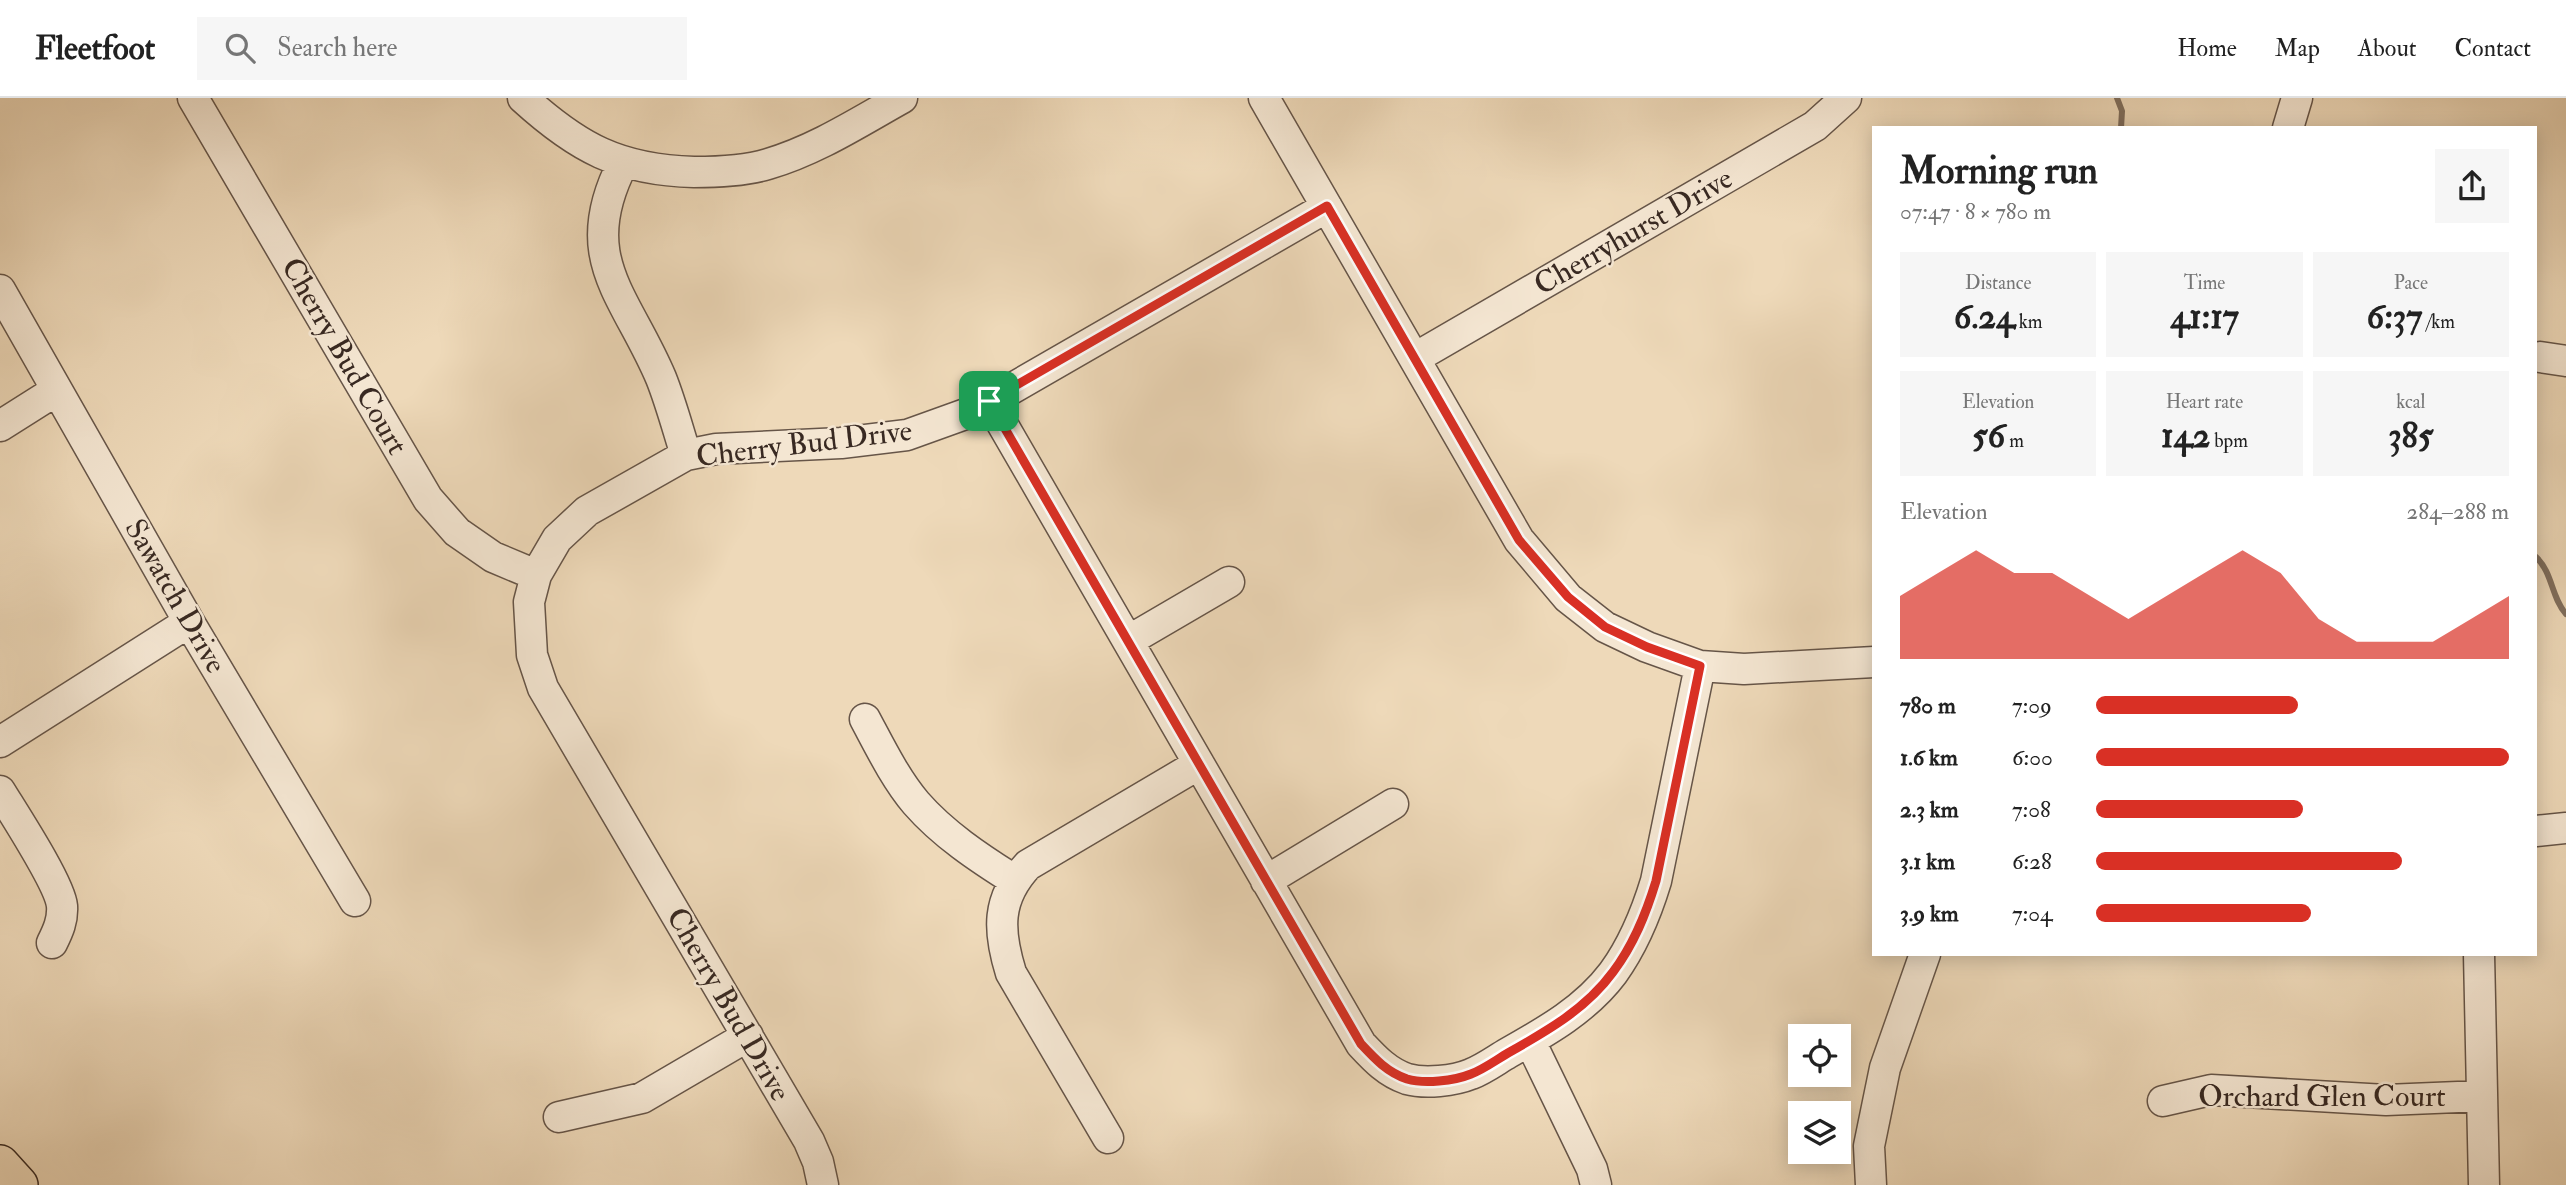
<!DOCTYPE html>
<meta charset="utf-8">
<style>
body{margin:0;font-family:"IM FELL Double Pica",serif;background:#f6f6f6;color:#222;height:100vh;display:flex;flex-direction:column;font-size:26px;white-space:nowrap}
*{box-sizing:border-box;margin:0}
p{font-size:23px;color:#767676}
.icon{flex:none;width:38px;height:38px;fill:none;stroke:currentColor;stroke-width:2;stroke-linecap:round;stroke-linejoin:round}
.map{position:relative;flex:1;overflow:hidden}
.sheet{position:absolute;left:1872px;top:28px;width:665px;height:830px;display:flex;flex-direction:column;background:#fff;border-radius:0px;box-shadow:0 4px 18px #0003}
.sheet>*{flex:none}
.tools{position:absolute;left:1788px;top:926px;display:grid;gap:14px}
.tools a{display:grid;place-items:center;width:63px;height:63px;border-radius:0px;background:#fff;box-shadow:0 4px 18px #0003;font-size:35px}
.pin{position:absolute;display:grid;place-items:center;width:60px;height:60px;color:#fff;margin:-30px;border-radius:14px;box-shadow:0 4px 10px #0006}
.round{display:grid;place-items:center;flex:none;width:74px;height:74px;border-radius:0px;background:#f6f6f6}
.summary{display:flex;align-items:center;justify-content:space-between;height:119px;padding:0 28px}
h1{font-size:38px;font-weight:700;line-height:52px}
.metrics{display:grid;grid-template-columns:repeat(3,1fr);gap:10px;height:119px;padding:7px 28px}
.metrics div{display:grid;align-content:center;border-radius:0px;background:#f6f6f6;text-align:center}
.metrics b{font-size:35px;font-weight:700}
.metrics small{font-size:19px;font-weight:400}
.metrics p{font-size:19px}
.chart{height:196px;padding:14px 28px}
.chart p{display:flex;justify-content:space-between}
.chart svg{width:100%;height:126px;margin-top:7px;fill:#d93025;opacity:.7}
ul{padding:0 28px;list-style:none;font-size:23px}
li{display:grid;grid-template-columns:112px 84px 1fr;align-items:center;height:52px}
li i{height:18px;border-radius:9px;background:#d93025}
header{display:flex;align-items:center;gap:42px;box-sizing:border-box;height:98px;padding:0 35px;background:#fff;border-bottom:2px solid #e0e0e0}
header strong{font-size:33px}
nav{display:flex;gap:38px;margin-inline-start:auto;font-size:24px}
.search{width:490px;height:63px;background:#f6f6f6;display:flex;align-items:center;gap:18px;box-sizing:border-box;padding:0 24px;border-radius:0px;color:#767676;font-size:26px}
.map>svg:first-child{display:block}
</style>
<header>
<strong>Fleetfoot</strong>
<div class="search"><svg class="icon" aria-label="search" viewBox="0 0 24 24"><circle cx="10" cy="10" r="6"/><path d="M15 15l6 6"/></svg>Search here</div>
<nav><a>Home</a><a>Map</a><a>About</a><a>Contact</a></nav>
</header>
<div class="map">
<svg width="2566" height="1087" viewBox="0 0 2566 1087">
<rect width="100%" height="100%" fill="#eed9b9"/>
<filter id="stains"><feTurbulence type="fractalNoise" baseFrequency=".00286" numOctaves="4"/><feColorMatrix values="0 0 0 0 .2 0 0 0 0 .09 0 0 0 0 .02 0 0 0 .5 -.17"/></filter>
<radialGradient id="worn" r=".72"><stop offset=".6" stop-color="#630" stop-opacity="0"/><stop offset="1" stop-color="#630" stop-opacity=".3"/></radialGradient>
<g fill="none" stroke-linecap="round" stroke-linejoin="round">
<path stroke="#806f5e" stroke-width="6" d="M2117,0L2122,13L2121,30
M2536,459C2553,475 2551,499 2566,516"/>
<g stroke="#665548" stroke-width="33">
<path id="minor" d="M193,0L428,401L457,434L493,459L536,477
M523,0C578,50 619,72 694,74C719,74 745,73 768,66C816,52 859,24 902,0
M1264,0L1519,442L1568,500L1605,529L1647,549L1700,568L1744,571L1874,564
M2288,30L2297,0
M623,65C574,160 626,197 661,280C671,305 678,332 686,357
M0,192L189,524L355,803
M2540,259L2566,263
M1415,260L1815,28L1846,0
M989,303L1361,946C1375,961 1387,974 1407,981C1425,986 1454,983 1471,976C1484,971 1496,962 1508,955C1547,933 1586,911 1613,875C1634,846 1646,816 1656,783L1700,568
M0,328L57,292
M1128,543L1229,484
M865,621C880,649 895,680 916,705C943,736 979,760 1014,782
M0,644L189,524
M0,693C14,716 60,786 62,808C63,822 58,833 52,845
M2536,733L2566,730
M1266,783L1393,706
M2479,856L2484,1087
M1530,943L1592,1071L1596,1087
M2163,1003L2211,992L2386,1002L2482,998
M559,1019L642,1000L748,938
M1108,1040L1011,875C998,833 996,801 1028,767L1199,666
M823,1087L818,1064L809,1043L543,590L532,557L529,504L536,477L557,441L587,413L686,357L716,351L841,345L907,337L971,314L1327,109
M1871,1087L1869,1048L1885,970L1925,856"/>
</g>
<g stroke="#382922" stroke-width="40">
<path id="major" d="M0,1066L19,1087"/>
</g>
<use href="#minor" stroke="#f4e6d2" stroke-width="30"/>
<use href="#major" stroke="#eed9b9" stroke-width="37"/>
</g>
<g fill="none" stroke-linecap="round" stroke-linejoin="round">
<g stroke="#fff" stroke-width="14">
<path id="route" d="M1327,108L1519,442L1568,499L1605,529L1647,549L1700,568L1656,783C1646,816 1634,846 1613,874C1586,911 1547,933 1508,955C1496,962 1484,971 1471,976C1454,983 1424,986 1407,981C1387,974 1375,961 1361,946L989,303Z"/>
</g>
<use href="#route" stroke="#d93025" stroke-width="9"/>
</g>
<g text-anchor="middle" stroke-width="5" stroke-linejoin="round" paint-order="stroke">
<g font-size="30" fill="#382922" stroke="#f4e6d2">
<text transform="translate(1633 133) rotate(-30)" y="10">Cherryhurst Drive</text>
<text transform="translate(345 258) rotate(60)" y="10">Cherry Bud Court</text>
<text transform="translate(804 345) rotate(-7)" y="10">Cherry Bud Drive</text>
<text transform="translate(176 498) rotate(60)" y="10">Sawatch Drive</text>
<text transform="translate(729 906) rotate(60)" y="10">Cherry Bud Drive</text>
<text x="2322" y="1008">Orchard Glen Court</text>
</g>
</g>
<rect width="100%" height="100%" filter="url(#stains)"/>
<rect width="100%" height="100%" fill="url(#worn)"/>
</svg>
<div class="tools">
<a><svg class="icon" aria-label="locate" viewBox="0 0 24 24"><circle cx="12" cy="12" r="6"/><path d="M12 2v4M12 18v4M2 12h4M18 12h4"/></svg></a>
<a><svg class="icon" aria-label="layers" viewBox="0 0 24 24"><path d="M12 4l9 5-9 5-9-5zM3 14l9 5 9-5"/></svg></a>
</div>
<div class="pin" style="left:989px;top:303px;background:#1e9e55"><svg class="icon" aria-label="arrive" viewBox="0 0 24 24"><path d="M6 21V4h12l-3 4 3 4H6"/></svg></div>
<section class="sheet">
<div class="summary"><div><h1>Morning run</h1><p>07:47 · 8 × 780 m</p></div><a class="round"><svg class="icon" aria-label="share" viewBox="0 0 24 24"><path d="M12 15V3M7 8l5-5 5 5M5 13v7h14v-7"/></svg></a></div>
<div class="metrics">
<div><p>Distance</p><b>6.24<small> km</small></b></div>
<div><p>Time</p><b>41:17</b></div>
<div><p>Pace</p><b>6:37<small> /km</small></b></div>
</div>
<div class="metrics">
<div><p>Elevation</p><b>56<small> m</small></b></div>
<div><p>Heart rate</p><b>142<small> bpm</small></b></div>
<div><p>kcal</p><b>385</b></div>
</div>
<div class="chart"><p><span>Elevation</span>284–288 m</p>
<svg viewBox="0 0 160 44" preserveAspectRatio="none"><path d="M0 44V22L10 14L20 6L30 14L40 14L50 22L60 30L70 22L80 14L90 6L100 14L110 30L120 38L130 38L140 38L150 30L160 22V44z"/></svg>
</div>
<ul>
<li><b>780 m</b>7:09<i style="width:49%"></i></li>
<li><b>1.6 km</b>6:00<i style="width:100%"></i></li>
<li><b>2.3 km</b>7:08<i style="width:50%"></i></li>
<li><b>3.1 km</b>6:28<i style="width:74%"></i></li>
<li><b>3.9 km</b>7:04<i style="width:52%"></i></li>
</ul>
</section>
</div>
